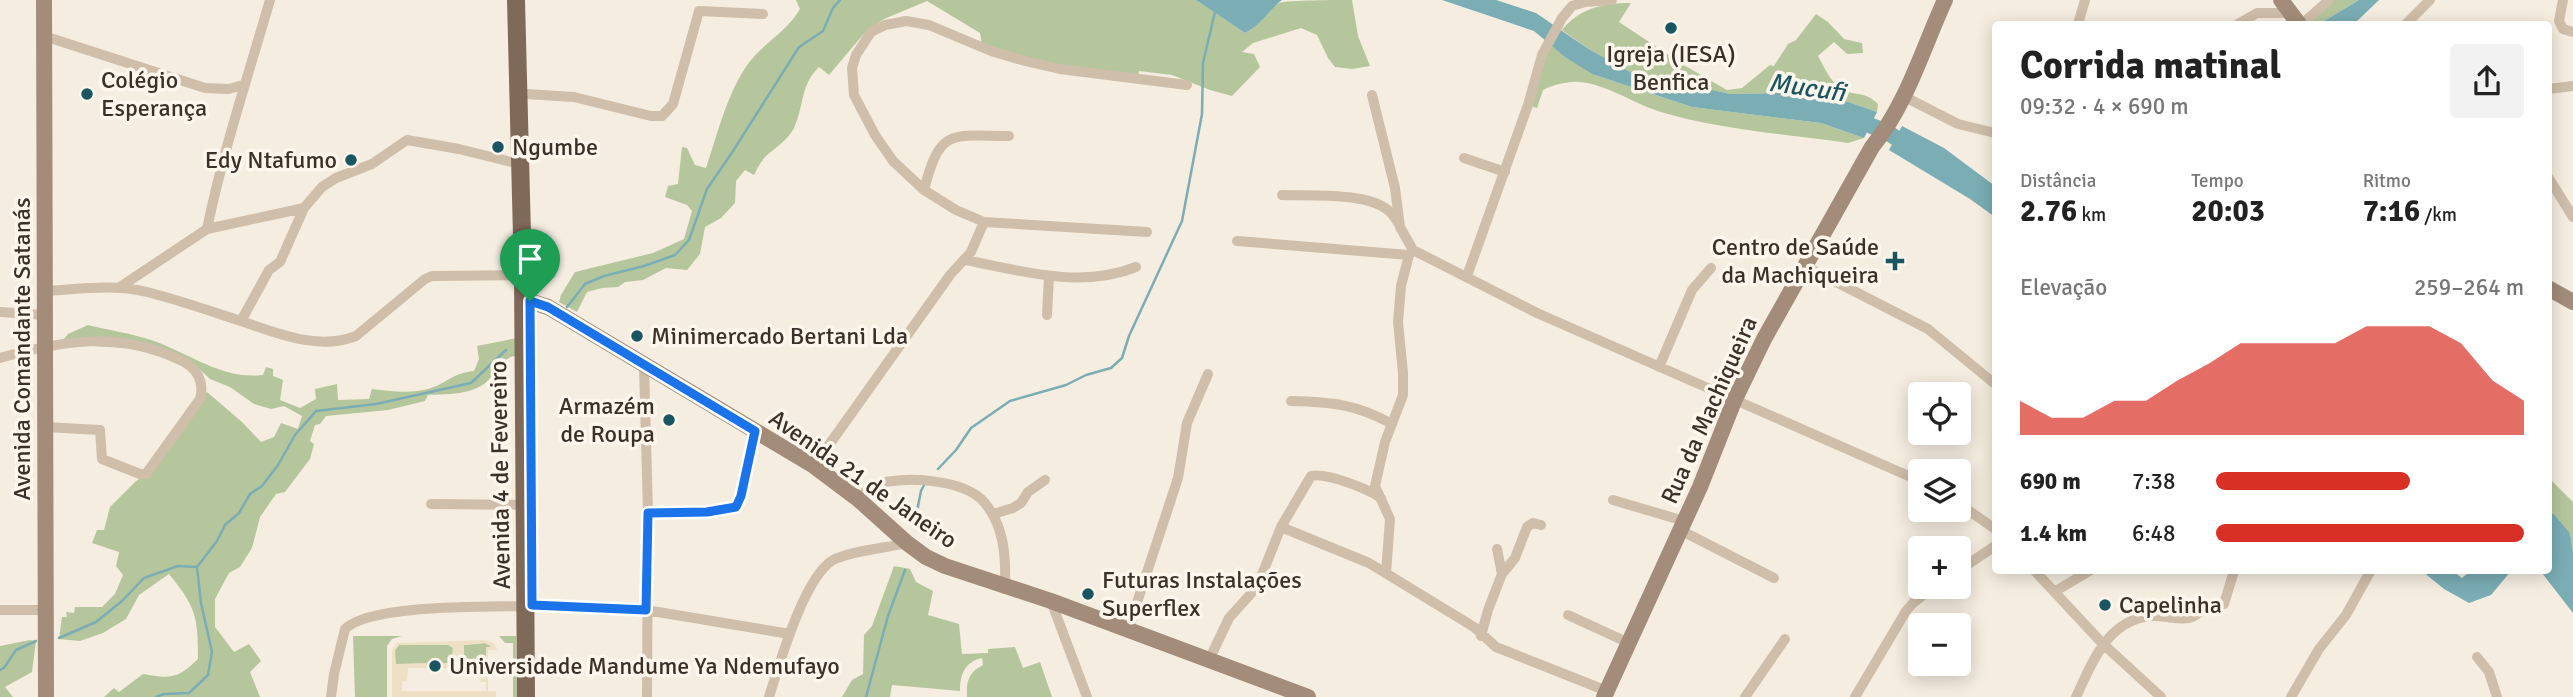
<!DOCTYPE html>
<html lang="pt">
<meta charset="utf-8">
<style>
body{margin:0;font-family:Signika,sans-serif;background:#f2f2f2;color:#222;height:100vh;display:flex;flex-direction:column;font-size:26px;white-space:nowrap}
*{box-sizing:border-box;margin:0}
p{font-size:23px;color:#767676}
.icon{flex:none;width:38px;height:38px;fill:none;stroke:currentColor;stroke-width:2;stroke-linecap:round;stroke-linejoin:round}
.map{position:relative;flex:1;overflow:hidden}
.sheet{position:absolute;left:1992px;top:21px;width:560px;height:553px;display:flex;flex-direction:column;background:#fff;border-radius:7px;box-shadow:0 4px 18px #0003}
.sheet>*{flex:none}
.fabs{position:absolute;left:1908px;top:382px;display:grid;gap:14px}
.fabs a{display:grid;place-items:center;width:63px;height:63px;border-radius:7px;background:#fff;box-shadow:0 4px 18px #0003;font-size:35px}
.pin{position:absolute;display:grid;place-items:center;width:60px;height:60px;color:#fff;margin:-72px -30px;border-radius:50% 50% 50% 0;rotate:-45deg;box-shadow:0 0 7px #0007}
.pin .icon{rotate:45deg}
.round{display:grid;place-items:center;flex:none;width:74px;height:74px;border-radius:7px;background:#f2f2f2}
.overview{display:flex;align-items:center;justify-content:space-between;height:119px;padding:0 28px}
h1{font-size:38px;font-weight:700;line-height:52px}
.stats{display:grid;grid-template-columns:repeat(3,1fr);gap:10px;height:119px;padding:7px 28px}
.stats div{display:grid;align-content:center}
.stats b{font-size:30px;font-weight:700}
.stats small{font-size:19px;font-weight:400}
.stats p{font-size:19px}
.chart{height:196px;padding:14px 28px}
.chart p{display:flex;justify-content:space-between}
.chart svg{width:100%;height:126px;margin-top:7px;fill:#d93025;opacity:.7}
ul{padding:0 28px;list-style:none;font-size:23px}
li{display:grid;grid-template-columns:112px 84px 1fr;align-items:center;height:52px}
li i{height:18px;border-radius:9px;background:#d93025}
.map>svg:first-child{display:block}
</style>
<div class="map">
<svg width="2573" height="697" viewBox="0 0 2573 697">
<rect width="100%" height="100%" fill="#f5eddf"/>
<path fill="#b5c69d" d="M796,0H1196L1245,33C1260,26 1265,11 1279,3C1288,0 1338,0 1352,0L1358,36L1370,66L1352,69L1335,67L1328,58L1317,35L1301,28L1253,43L1242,52L1254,54L1260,67L1232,96L1210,90L1172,75L1139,71L1138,76L1060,69L982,44L980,33L927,1L884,19L867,30L829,75L819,67C800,85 804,107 794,128C788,140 775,148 766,156C761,161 757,169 754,175L745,170L736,181L735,203L721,218L705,227L700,254L687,270L666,268L643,280L625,282L618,287L602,288L587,292L577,312L559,302L561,295L575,272L653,253L684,239L692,211L687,205L665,197L668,186L678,184L682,147L687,148L695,165L706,168C718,133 728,89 751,60C768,40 787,31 800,9Z
M2329,0H2359L2319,24H2302Z
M1631,3L1619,22L1687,67L1727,90L1742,88L1770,65L1774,66L1788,44L1796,40L1816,14L1828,22L1844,39L1862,43L1863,53L1847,54L1834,42L1818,56C1824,67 1831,83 1842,89C1856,97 1864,90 1878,104L1877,112L1837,98L1781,93L1731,94L1632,73L1587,48L1562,30C1580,8 1603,3 1631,3Z
M1548,43L1592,74L1692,107L1821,123L1864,138L1848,143C1786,134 1721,130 1661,112C1634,104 1607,84 1579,82C1568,81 1553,85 1543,90L1537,108L1528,105Z
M88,325C108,330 129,333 148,339C187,351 220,380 263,375L266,367L273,369V376L283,380L280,400L300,408L316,399L315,389L337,384L338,400L369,399L372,389C390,391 409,394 428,389C446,384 452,373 474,371L479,359L477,346L517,338L518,355C497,359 498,373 484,384C468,395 447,394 428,395L425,401L388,410L326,416L320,424L315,425L310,441L314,444L310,459L285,492L276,494L260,517L252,548L240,567L229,573L215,599V627L234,652L249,644L261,661L250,672L260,697H104L114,688L119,692L143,674C171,679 177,679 198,659C198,617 196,607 169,574L139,595L126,619L103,633L80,641L59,639L62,617H67L66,612L74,613L75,607H102L115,594L123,575L116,566L119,552L92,543L97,530H104L110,507L135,482L146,474L207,392L242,422L261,442L274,437L281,423L298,429L302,416L284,406L271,409L254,404L230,387L210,379L196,366L159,350L60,344L68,334Z
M2548,477L2573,502V552L2570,533L2554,514H2548Z
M894,566L910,569L916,582L933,591L928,615L959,624L962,654L988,653V649L1015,647L1023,668L1040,662L1052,697H967C966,681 969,672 983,665L982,658C965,662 960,674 960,691L892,685L890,697H842L852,680L863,674L864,635L872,626Z
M353,636H402L392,639L387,646V697H355Z
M499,636H516L517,697H513V643H505Z
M30,640L36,641L32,672L5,687L13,697H0V646Z
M485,643L492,647L486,648V663H463L464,645Z
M447,644L453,648L452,663L395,664V650L399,645Z"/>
<path fill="#eee0c5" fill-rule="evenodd" d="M484,640L492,642L496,647L497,650H488V691H496V697H392V651L397,643ZM485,643L492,647H486V663H463L464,645ZM399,645H449L453,648L452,663L396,664L395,650ZM408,668H480L481,682H486V691H402V682L407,681Z"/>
<path fill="#7badb5" d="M1196,0H1282C1269,10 1260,26 1245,33Z
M1442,0H1496L1536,13L1587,48L1632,73L1731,94L1780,93L1837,98L1877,112L1864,138L1821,123L1692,107L1592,74L1565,57L1534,31Z
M2359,0H2379L2354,24H2319Z
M1902,126L1944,148L1995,186V217L1970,199L1889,150Z
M2548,514H2554L2570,533L2573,552V613L2542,573L2537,571L2548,570Z
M2422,571H2453L2462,578L2470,571H2511L2491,595L2469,603L2444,589Z"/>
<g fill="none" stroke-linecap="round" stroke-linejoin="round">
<path stroke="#7badb5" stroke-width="2.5" d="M567,307L585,284L604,276L644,266L675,255L689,240L707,189L733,151L799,47L823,31L833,8L840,0
M938,469L956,450L971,428L1010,401L1066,385L1086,375L1111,368L1122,358L1129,336L1182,221L1202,114L1203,63L1215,12
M914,526L921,491L924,485
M59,638L96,622L122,601L144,578L178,566L197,567
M0,670L4,668L16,650L36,641
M156,697L164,694L189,693L208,675L212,652L201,603L197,567L217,541L225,525L239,513L250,494L262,486L278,465L295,435L316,411L376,404L471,383L506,350
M866,697L888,616L905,570"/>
<path stroke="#7badb5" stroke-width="16" d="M1853,119L1885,131L1914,149"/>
<path stroke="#cfbea9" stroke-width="10" d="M2563,0L2559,21L2563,29L2573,32
M2078,24L2085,0
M2238,24L2257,13H2291
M2302,24L2329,0
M2406,24L2430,0
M44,36L205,88L229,89L243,85
M2548,89L2573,86
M526,94L574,97L651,116H662L673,104L699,11L763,14
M1372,95L1395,188L1400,227L1413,250L1537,313L1920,481
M1903,96L1958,124L1995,133
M1464,158L1505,172
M2548,177L2573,217
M924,190C940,127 951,136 1009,136
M1282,195C1310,196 1368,192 1389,211C1393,214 1396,220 1399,224
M207,229C223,151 248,76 270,0
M1147,232L984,222L956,210L924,190L893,161L875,135L854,95L852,68L856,55L871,32L885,25L906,21L929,25L991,51L1025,61L1060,69L1187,85
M1237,241L1409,255
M966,260C1021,271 1081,289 1136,267
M1805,266L1928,329L1995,384
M1467,276L1528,105L1542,55L1562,18L1572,6L1585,2L1612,0
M120,287L207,229L304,208L322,187L336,178L372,164L407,140L459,149L520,164
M45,291C79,289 114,284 147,292C179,300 210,311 241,321C277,333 318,351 356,336L425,279L432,276L523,275
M0,312L45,315
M1047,315L1049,276
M241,321L269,270L280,262L304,208
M0,358C63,340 119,331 180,360C196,367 205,381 200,399L146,474H140L102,459L100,430L45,427
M644,366L648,513L647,697
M1659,367L1692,290L1711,268
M1291,401C1331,402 1356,404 1392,424
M814,466L950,275L971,252L984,222
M858,499C863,494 868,488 875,485C902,475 964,479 984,502C1004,525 1006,556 1005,585
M1613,500L1684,521
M1958,503L1995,529
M431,504L525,505
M648,513L707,512L736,507L741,496L755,431
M993,514L1013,508L1021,503L1028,492L1045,480
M1281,527L1369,563L1474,627L1496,647L1607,691
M1680,530L1774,578
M2034,570L2102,643L2161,697
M1958,571L1995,546
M1386,573L1390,519L1375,486L1385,442L1403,395V373L1398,322L1401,286L1409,255L1413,250
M1502,574L1515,558L1527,527L1533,523L1541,525
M2054,592L2091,570
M1051,601L1087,697
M532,605L646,610L790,634
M0,610H46
M1568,615L1629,643
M1128,630L1178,478L1187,423L1208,374
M1481,636L1488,610L1502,574L1497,549
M2477,657L2489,672L2497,697
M1209,660L1229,618L1257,587L1281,527L1311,476C1326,472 1368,489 1381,498
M331,697L334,674L345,629C370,604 488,607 526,606
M769,697C779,665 804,577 833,560C849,551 887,548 907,543
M1745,697L1785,639
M1855,697L1906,611L1913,603L1935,586
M2076,697C2092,663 2107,620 2151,616C2164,615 2176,620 2189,618C2197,616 2201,610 2208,607C2213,605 2219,606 2224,604L2234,571
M2291,697L2319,649L2346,615L2371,570"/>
<path stroke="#a38d7a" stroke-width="16" d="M44,0L46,697
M2281,0L2299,24
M2548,288L2573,302
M529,301L548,307L814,466L858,499L907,543L926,557L945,566L1051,601L1308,697
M1604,697L1700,487L1734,401L1764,339L1872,147C1907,104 1922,50 1945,0"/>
<path stroke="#7f6959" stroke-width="18" d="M516,0L523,275L526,697"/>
</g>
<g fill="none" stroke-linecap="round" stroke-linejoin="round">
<g stroke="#fff" stroke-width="14">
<path id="route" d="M530,301L548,307L755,431L741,496L736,507L707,512L648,513L646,610L532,605Z"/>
</g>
<use href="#route" stroke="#1a73e8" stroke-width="9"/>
</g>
<g fill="#1a5661" stroke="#fcf6ec" stroke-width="2.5">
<circle cx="1671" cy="28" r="7"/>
<circle cx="87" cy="94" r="7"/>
<circle cx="498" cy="147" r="7"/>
<circle cx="351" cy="160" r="7"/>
<path d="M1891.5 250.5h7v7h7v7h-7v7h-7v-7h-7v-7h7z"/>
<circle cx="637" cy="336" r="7"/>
<circle cx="669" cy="420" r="7"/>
<circle cx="1088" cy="594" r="7"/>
<circle cx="2105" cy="605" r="7"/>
<circle cx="435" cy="666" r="7"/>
</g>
<g text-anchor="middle" stroke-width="7" stroke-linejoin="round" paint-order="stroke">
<g font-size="24" fill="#3b3129" stroke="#fcf6ec" text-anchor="start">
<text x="1671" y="62" text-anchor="middle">Igreja (IESA)<tspan x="1671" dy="28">Benfica</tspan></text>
<text x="101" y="88">Colégio<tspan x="101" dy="28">Esperança</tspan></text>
<text x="512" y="155">Ngumbe</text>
<text x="337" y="168" text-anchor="end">Edy Ntafumo</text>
<text x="1879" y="255" text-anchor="end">Centro de Saúde<tspan x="1879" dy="28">da Machiqueira</tspan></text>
<text x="651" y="344">Minimercado Bertani Lda</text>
<text x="655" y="414" text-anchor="end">Armazém<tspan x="655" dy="28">de Roupa</tspan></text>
<text x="1102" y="588">Futuras Instalações<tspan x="1102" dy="28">Superflex</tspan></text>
<text x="2119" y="613">Capelinha</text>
<text x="449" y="674">Universidade Mandume Ya Ndemufayo</text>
</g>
<g font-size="24" fill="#3b3129" stroke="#fcf6ec">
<text transform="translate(22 349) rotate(-90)" y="8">Avenida Comandante Satanás</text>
<text transform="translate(1709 410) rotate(-66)" y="8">Rua da Machiqueira</text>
<text transform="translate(500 475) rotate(-91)" y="8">Avenida 4 de Fevereiro</text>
<text transform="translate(863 479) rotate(35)" y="8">Avenida 21 de Janeiro</text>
</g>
<g font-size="26" font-style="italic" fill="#1a5661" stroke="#fcf6ec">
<text transform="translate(1807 87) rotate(8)" y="9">Mucufi</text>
</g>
</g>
</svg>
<div class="fabs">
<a><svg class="icon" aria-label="locate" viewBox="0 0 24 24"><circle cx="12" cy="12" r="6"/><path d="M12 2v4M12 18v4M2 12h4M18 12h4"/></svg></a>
<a><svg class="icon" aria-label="layers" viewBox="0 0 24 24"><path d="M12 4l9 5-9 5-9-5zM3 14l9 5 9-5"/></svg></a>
<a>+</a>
<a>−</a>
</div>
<div class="pin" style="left:530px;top:301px;background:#1e9e55"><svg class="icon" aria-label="arrive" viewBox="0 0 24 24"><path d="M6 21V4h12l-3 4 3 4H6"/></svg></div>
<section class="sheet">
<div class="overview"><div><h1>Corrida matinal</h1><p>09:32 · 4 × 690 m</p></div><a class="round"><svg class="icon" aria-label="share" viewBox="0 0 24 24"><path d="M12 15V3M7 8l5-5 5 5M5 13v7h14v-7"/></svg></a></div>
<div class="stats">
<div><p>Distância</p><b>2.76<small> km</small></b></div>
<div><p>Tempo</p><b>20:03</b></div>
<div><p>Ritmo</p><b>7:16<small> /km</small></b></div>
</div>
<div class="chart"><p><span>Elevação</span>259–264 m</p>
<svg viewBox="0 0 160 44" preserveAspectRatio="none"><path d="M0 44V32L10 38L20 38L30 32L40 32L50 25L60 19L70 12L80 12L90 12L100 12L110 6L120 6L130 6L140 12L150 25L160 32V44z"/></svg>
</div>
<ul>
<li><b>690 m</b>7:38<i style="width:63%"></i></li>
<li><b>1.4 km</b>6:48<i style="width:100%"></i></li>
</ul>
</section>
</div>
